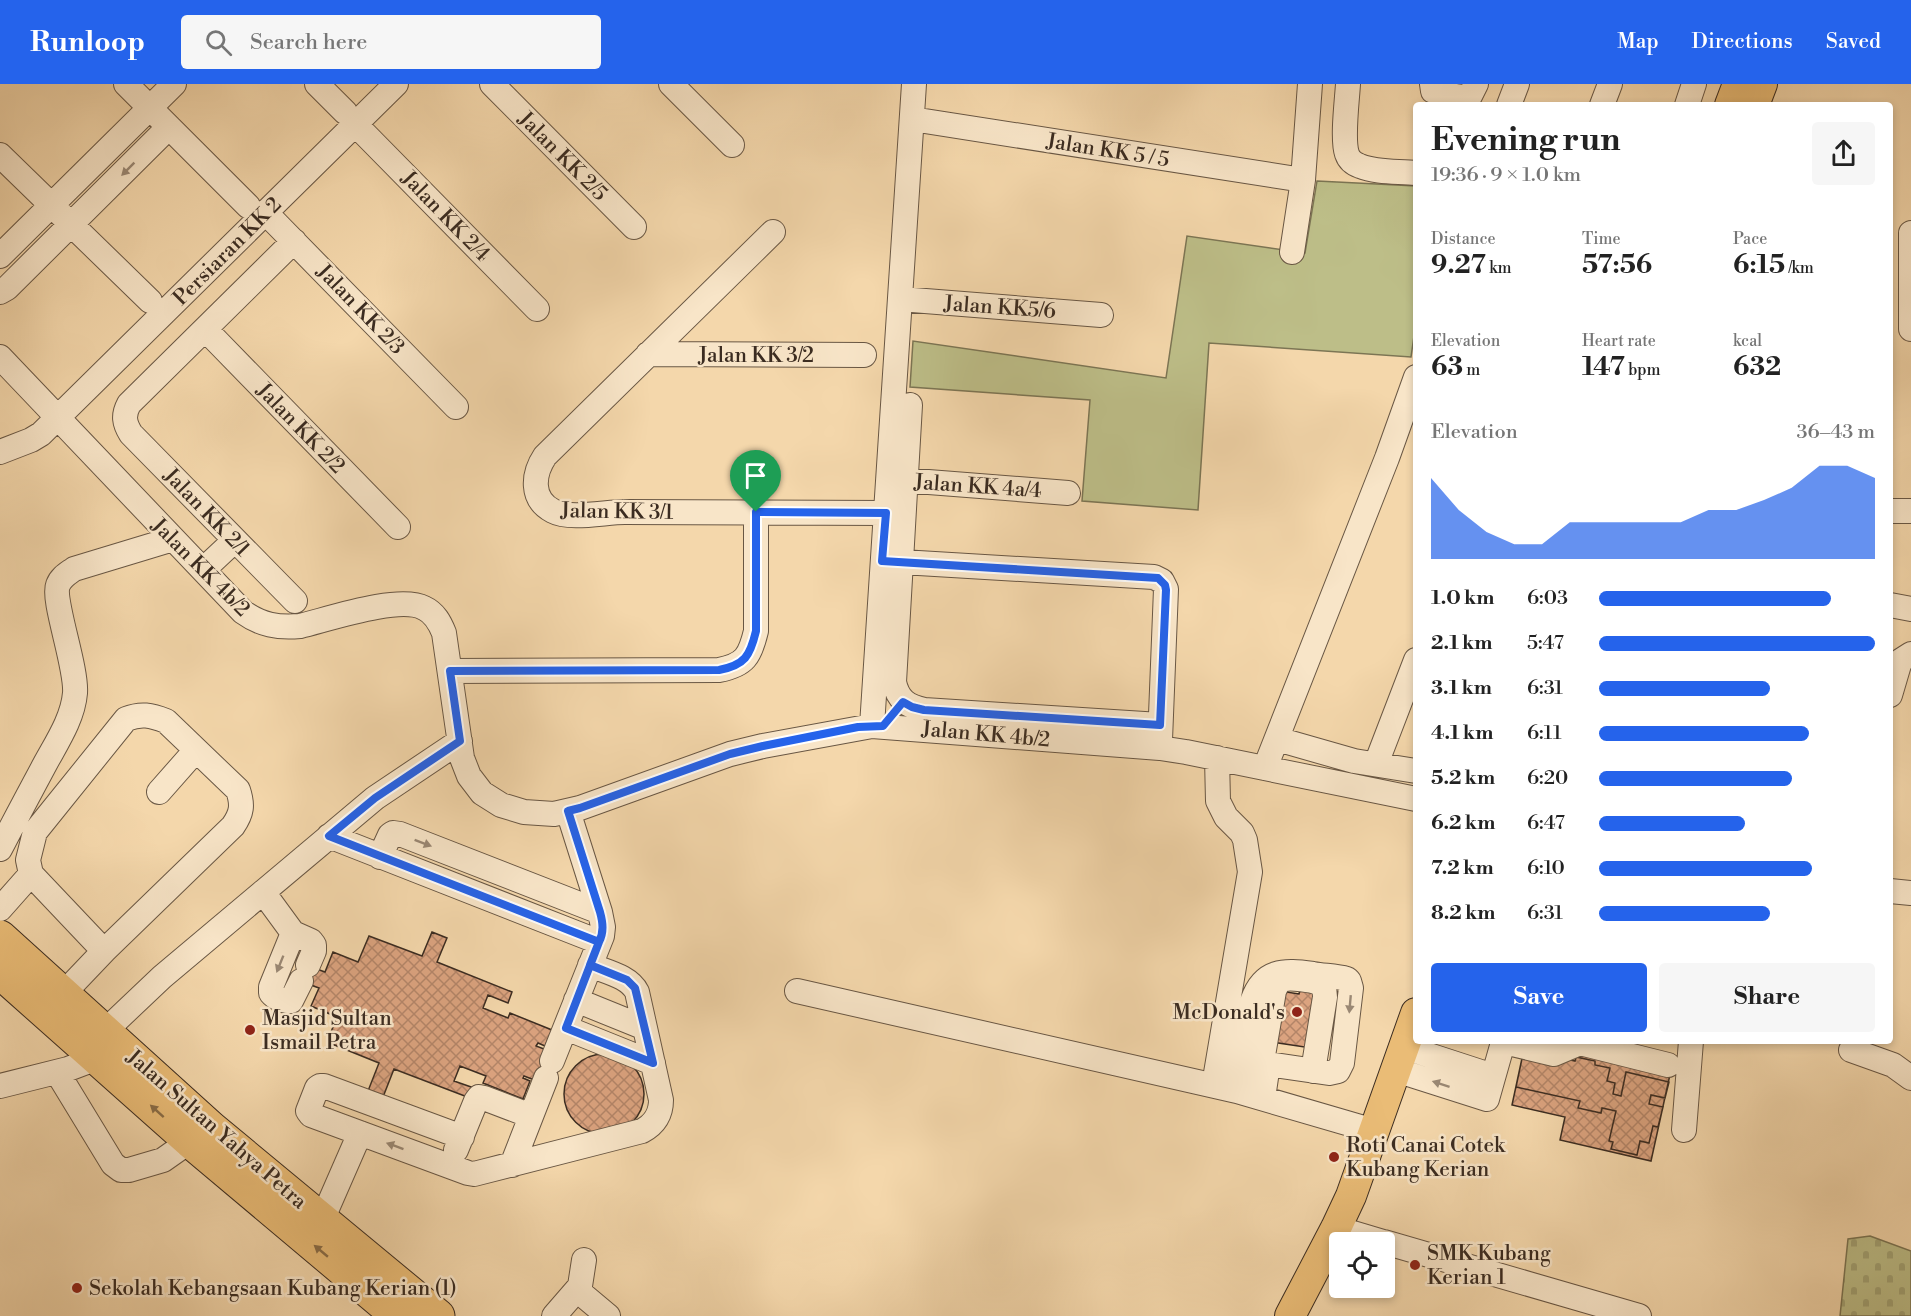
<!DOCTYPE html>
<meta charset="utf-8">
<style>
body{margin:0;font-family:"Libre Bodoni",serif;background:#f6f6f6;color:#222;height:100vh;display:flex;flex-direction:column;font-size:22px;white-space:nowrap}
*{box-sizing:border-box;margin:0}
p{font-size:20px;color:#767676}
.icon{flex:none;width:33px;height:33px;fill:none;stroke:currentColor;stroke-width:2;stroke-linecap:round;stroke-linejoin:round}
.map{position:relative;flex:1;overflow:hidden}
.sheet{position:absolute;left:1413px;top:18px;width:480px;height:942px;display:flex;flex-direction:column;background:#fff;border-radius:6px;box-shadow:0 3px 9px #0003}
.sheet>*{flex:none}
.buttons{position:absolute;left:1329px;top:1148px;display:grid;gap:12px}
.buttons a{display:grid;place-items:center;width:66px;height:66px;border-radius:6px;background:#fff;box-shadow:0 3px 9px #0003;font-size:30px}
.pin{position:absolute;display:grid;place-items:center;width:51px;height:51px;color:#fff;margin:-62px -26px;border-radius:50% 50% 50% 0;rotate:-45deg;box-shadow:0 0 6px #0007}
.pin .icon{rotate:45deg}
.round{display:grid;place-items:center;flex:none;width:63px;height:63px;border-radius:6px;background:#f6f6f6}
.overview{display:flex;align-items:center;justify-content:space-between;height:102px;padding:0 18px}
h1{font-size:33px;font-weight:800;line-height:45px}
.metrics{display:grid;grid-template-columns:repeat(3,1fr);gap:9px;height:102px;padding:6px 18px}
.metrics div{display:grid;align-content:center}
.metrics b{font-size:26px;font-weight:800}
.metrics small{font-size:16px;font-weight:400}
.metrics p{font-size:16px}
.chart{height:168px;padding:12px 18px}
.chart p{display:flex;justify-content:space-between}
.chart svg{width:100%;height:108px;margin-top:6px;fill:#2563eb;opacity:.7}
.primary-button{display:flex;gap:12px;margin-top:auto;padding:12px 18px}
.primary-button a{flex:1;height:69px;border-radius:6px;background:#2563eb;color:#fff;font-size:24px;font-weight:800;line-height:69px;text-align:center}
.primary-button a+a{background:#f6f6f6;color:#222}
ul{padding:0 18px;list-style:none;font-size:20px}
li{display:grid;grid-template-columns:96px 72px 1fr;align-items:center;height:45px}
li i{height:15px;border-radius:8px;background:#2563eb}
header{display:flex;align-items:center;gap:36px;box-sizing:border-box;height:84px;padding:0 30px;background:#2563eb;color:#fff}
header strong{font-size:28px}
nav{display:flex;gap:33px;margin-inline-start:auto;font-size:21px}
.search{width:420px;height:54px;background:#f6f6f6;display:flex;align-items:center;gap:15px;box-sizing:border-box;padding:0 21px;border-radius:6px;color:#767676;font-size:22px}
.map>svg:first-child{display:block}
</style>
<header>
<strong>Runloop</strong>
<div class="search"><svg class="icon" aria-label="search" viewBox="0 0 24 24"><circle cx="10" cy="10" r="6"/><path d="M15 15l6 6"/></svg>Search here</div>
<nav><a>Map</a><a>Directions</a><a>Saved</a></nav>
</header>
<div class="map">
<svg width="1911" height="1232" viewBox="0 0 1911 1232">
<defs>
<pattern id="cemetery-stones" width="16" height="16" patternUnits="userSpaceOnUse" patternTransform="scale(1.5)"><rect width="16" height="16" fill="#bdbe88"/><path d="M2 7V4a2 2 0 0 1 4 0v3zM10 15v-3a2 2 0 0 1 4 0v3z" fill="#a3a375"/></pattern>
<pattern id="building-cross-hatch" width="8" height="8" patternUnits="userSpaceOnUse" patternTransform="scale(1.5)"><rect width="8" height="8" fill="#dba37f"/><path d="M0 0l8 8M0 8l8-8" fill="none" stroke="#b38568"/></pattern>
</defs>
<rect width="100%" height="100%" fill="#f4d7ab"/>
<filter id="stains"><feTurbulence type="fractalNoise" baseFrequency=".00333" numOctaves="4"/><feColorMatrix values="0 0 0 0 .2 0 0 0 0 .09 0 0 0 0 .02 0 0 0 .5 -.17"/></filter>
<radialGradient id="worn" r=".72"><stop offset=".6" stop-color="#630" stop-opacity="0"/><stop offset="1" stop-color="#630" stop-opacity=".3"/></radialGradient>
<path fill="#bdbe88" stroke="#7c7554" stroke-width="1.5" d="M1317,97L1416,102V238L1411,273L1209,259L1198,426L1082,417L1090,316L910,303L913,257L1166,294L1187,152L1305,169Z"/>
<path fill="url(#cemetery-stones)" stroke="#7c7554" stroke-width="1.5" d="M1870,1152L1911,1167V1232H1840L1848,1155Z"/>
<path fill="url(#building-cross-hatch)" stroke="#3b2c21" stroke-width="1.5" d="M432,848L447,854L437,878L512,908L508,919L488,911L483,924L508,934L510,929L552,946L545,962L538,959L536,962L549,967L560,980L554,997H537L524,992L523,994L530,997L523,1015L483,999L486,992L460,982L454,997L474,1004L470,1014L394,985L383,1013L368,1007L379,979L327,958L337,933L311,922L319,904L297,896L303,880L325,888L333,868L358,878L369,852L422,872Z
M1300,906L1316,909L1311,964L1272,958L1280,907L1299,910Z
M1578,964L1671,986L1651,1077L1560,1056L1565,1033L1512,1021L1524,965L1575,977Z
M1524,965L1575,977L1576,973L1595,977V981L1610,984L1607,997L1615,999L1613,1010L1621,1012L1626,988L1669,998L1665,1014L1651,1011L1649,1020L1663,1023L1658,1043L1653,1042L1649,1059L1640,1057L1637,1071L1611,1065L1613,1058L1609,1057L1616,1027L1602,1024L1601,1029L1578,1024L1580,1017L1516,1003Z
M564 1010a40 40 0 1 1 80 0a40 40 0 1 1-80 0Z"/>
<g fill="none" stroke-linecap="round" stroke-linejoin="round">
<g stroke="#695744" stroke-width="26">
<path id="minor" d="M126,0L248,122
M317,0L345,28
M492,0L634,143
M671,0L732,61
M1348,0C1347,17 1342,55 1347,70C1349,76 1354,80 1360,82C1377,89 1399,87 1416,89
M1432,0L1433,7L1460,13L1470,12L1476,0
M1509,21L1517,0
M1602,21L1610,0
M1687,21L1694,0
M912,35L1303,96
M355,40L537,225
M0,71L150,217
M265,128L456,323
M773,148L545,372C533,390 530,415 553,427C570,436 605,428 625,428C712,428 799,429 886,429
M1911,149V245
M294,157L129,320C123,331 124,339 131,350L295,517
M1292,168L1303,96L1310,0
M0,172L174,0
M0,208L7,204L169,43
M900,215L1101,231
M205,245L398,443
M648,270L864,271
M0,273L243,528C261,541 278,544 300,542C329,535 399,511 424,524C435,529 440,539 444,549L462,674L469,692L482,709L501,721L524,728L554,730L580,724L730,670L763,662L872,642L1160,664L1186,668L1416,715
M910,321L894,598C898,616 907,622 924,626L1160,641
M0,368L31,356L41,350L396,0
M890,395L1068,409
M1890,427H1911
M885,477L1154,493L1162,497L1166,505L1160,656
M203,486L235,456
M1890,521L1911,525
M450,587L719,586C745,581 750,572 756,547V428
M1890,611L1900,577L1911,570
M872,642L914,0
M1277,655L1354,677L1416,687
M1376,680L1416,576
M1265,684L1387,374L1416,293
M159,708L196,666
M329,752L599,858
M0,765C15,736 30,708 45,680C57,658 73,634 75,609C77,583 52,516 58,501C61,493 67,490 74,485L173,455
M380,773L390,751L393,749L400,750L600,828
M1890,807L1911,809
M263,808L293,849
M0,825L31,790
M301,897L291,917C284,918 275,914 271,909V903L293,849L311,857L314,861V867L308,881
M797,907L1237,1007L1374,1047
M63,910L104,867L31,790L28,776L35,748L126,635C141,629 151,631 166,637L238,706C243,721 242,729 233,742L104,867
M576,916L645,944
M566,944L653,979
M104,948L162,893L375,714L460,657
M1404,963L1493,992
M1851,966L1893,981L1911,994
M552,977L602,852L603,843L600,828L568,727
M1396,986L1487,1015L1502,962L1504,958L1554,970L1580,959L1668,981
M57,988L113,1080L121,1086H129L163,1076L190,1057
M1259,995L1274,907C1276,902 1278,898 1282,896C1289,893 1314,896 1320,900C1324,903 1325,908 1325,913L1313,987
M1214,1001L1250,788L1245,756L1242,749L1226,733L1218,717L1217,674
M0,1002L68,985L97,974
M1237,1007L1252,918C1263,885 1284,886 1313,890C1324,892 1336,892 1347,895L1349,897L1351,904L1342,979L1338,987L1329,989L1268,980L1263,1014
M1684,1046L1691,957
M462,1053L324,1002H320L317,1004L308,1027L311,1031L468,1089L474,1090L642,1047C655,1040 661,1030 661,1016L637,908C629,892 606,888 590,881
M456,1066L476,1017L479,1013L484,1014L531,1032
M512,1081L546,994
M322,1136L360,1049
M1336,1144L1383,1158
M1384,1158L1639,1232
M577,1206L608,1232
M554,1232L580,1202L584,1176"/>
</g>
<g stroke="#3b2c21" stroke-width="32">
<path id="major" d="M1730,21L1738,0
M1754,21L1762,0
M1290,1232L1336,1144L1351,1112L1416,929"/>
</g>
<g stroke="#3b2c21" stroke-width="35">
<path id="highway" d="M0,853L211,1044L438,1232
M0,888L190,1057L398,1232"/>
</g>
<use href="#minor" stroke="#f8e5c8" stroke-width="24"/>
<use href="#major" stroke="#eabc76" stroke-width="30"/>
<use href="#highway" stroke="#eabc76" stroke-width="33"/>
</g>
<defs><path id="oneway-solid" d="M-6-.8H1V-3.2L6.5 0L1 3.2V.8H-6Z" transform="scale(1.5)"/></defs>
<g fill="#9a8874">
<use href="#oneway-solid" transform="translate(128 85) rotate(135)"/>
<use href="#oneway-solid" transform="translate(423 759) rotate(21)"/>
<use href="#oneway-solid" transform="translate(280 880) rotate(112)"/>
<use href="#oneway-solid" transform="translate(1350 920) rotate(95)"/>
<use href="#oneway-solid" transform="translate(1441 1000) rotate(-162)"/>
<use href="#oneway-solid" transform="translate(395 1062) rotate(-160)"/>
</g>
<g fill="#8a6d47">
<use href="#oneway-solid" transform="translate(157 1027) rotate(-138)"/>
<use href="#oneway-solid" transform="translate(321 1167) rotate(-140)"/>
</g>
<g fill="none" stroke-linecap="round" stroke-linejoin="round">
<g stroke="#fff" stroke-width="12">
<path id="route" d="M756,428V547C750,572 745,581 719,586L450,587L460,657L375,714L329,752L599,858L590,881L627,896L635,904L653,979L566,944L599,858C604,848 603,839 600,828L568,727L580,724L730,670L763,662L858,643L883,642L903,618L912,623L924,626L1160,641L1166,506L1165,501L1158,494L882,477L886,429L756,428"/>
</g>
<use href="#route" stroke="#2563eb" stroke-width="8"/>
</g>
<g fill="#8f2418" stroke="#f8e5c8" stroke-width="2">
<circle cx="1297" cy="928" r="6"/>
<circle cx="250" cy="946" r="6"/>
<circle cx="1334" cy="1073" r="6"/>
<circle cx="1415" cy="1181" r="6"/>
<circle cx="77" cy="1204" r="6"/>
</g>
<g text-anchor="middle" stroke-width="5" stroke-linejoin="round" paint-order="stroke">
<g font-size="21" fill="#3b2c21" stroke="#f8e5c8">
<text transform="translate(1108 66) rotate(9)" y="7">Jalan KK 5 / 5</text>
<text transform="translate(563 72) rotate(45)" y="7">Jalan KK 2/5</text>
<text transform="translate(446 132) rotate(46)" y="7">Jalan KK 2/4</text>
<text transform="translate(227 167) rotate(-45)" y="7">Persiaran KK 2</text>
<text transform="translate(1000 223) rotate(4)" y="7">Jalan KK5/6</text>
<text transform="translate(361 225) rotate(46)" y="7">Jalan KK 2/3</text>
<text x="756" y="278">Jalan KK 3/2</text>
<text transform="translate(301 344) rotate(46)" y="7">Jalan KK 2/2</text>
<text transform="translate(978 402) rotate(4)" y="7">Jalan KK 4a/4</text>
<text transform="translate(617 427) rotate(1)" y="7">Jalan KK 3/1</text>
<text transform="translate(207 428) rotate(46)" y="7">Jalan KK 2/1</text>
<text transform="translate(201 483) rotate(45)" y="7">Jalan KK 4b/2</text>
<text transform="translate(986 650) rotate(5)" y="7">Jalan KK 4b/2</text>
<text transform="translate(217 1045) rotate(41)" y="7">Jalan Sultan Yahya Petra</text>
</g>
<g font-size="21" fill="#3b2c21" stroke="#f8e5c8" text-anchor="start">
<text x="1285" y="935" text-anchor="end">McDonald's</text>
<text x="262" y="941">Masjid Sultan<tspan x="262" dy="24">Ismail Petra</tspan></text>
<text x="1346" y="1068">Roti Canai Cotek<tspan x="1346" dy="24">Kubang Kerian</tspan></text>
<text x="1427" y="1176">SMK Kubang<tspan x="1427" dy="24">Kerian 1</tspan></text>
<text x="89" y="1211">Sekolah Kebangsaan Kubang Kerian (1)</text>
</g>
</g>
<rect width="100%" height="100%" filter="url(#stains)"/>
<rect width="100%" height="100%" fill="url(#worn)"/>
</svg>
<div class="buttons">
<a><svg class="icon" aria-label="locate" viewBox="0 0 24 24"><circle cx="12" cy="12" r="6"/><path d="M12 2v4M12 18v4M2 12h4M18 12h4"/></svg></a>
</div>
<div class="pin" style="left:756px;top:428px;background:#1e9e55"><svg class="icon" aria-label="arrive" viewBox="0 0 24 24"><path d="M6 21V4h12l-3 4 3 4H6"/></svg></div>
<section class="sheet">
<div class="overview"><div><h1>Evening run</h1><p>19:36 · 9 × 1.0 km</p></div><a class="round"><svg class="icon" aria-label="share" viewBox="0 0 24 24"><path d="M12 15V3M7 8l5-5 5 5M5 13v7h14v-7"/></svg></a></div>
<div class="metrics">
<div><p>Distance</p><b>9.27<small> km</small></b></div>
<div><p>Time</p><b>57:56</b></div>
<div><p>Pace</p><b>6:15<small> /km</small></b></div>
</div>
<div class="metrics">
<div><p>Elevation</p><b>63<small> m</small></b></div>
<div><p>Heart rate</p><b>147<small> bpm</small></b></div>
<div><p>kcal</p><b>632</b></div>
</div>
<div class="chart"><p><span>Elevation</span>36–43 m</p>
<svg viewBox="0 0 160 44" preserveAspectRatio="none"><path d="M0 44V11L10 24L20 33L30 38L40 38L50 29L60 29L70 29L80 29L90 29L100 24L110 24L120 20L130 15L140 6L150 6L160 11V44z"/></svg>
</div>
<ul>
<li><b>1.0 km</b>6:03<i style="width:84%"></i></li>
<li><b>2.1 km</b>5:47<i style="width:100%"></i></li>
<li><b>3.1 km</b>6:31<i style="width:62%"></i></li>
<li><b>4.1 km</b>6:11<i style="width:76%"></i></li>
<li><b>5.2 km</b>6:20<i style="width:70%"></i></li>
<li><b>6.2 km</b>6:47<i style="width:53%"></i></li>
<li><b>7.2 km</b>6:10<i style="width:77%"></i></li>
<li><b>8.2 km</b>6:31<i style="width:62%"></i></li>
</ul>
<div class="primary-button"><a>Save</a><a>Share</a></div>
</section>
</div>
